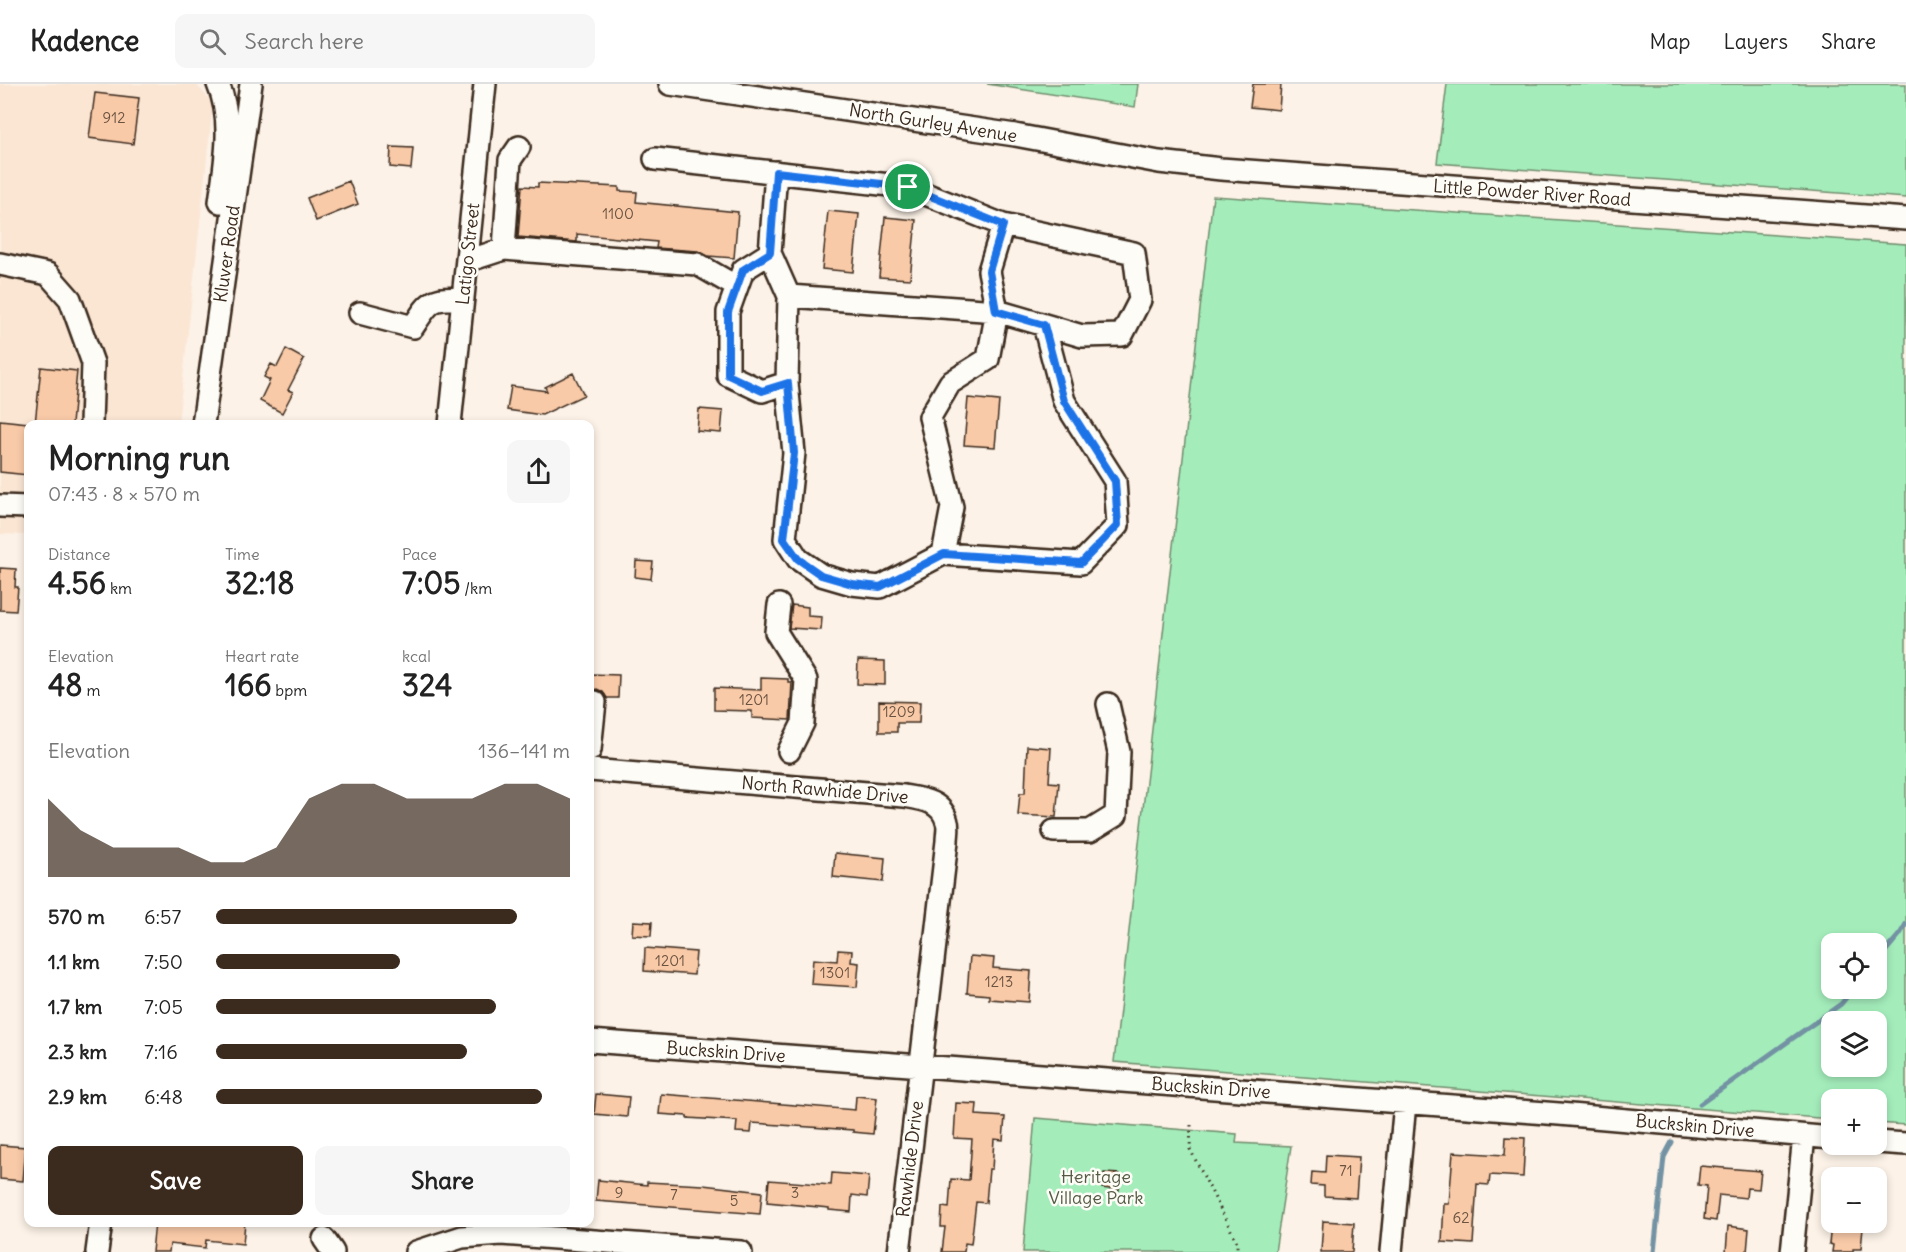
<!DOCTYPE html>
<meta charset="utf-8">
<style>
body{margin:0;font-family:Delius,sans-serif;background:#f6f6f6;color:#222;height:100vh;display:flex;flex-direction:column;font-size:22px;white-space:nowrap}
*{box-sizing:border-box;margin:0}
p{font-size:20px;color:#767676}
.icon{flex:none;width:33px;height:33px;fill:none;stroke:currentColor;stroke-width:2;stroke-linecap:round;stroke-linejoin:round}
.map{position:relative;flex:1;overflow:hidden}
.sheet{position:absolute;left:24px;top:336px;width:570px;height:807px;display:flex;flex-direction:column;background:#fff;border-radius:12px;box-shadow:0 3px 9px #0003}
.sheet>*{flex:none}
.tools{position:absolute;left:1821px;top:849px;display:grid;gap:12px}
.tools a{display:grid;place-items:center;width:66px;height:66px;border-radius:12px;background:#fff;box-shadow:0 3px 9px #0003;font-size:30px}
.pin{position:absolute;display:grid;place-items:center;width:51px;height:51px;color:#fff;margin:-26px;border:3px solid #fff;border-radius:50%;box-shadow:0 2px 6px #0007}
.round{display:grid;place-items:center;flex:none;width:63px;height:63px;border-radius:12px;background:#f6f6f6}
.summary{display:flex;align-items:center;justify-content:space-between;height:102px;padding:0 24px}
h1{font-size:33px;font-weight:800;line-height:45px}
.metrics{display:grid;grid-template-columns:repeat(3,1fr);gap:9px;height:102px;padding:6px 24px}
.metrics div{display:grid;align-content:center}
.metrics b{font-size:30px;font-weight:800}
.metrics small{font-size:16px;font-weight:400}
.metrics p{font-size:16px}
.chart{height:168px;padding:12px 24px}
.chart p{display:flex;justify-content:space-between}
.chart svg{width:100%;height:108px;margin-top:6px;fill:#3b2a1e;opacity:.7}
.cta{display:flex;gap:12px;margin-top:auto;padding:12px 24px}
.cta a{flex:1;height:69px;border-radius:12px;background:#3b2a1e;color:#fff;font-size:24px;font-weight:800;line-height:69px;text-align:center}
.cta a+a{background:#f6f6f6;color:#222}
ul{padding:0 24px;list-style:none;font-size:20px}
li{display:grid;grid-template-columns:96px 72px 1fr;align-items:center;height:45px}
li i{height:15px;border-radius:8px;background:#3b2a1e}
header{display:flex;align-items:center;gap:36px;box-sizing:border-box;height:84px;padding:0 30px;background:#fff;border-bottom:2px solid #e0e0e0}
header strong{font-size:28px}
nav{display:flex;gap:33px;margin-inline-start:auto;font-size:21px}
.search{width:420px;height:54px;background:#f6f6f6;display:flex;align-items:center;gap:15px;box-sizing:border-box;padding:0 21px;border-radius:12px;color:#767676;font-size:22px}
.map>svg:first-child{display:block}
</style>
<header>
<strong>Kadence</strong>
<div class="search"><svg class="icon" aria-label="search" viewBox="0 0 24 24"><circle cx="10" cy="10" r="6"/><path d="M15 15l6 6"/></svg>Search here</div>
<nav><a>Map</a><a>Layers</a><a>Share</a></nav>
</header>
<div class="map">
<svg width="1906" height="1168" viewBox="0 0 1906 1168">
<rect width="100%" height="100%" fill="#fcf2e7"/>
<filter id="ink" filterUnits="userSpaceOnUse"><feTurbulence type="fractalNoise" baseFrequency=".0167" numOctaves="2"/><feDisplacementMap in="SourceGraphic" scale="12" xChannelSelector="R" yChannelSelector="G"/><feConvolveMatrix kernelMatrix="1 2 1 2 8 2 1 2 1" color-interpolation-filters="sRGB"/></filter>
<g filter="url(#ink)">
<path fill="#fbe6d4" d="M0,0H196L213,19L178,340H28V451L0,450Z"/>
<path fill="#a4edbb" stroke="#708c6c" stroke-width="1.5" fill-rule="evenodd" d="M987,0H1138L1135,23Z
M1447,0H1906V114L1437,79Z
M1213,112L1906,160V1041L1877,1039L1876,1016H1832L1831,1035L1114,978ZM1832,860H1876V904H1832ZM1832,938H1876V982H1832Z
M1035,1034L1237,1050L1236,1059L1291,1062L1275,1168H1023Z"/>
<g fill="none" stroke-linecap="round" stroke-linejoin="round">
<path stroke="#7392a3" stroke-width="5" d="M1876,878L1900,850L1906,840
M1700,1020L1841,920L1854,904
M1654,1168L1664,1073L1672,1058"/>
</g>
<path fill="#f9caa8" stroke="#3b2a1e" stroke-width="1.5" d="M1253,0H1281L1279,26L1250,23Z
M95,9L139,14L133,60L89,54Z
M391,63L413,64L411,85L390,83Z
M349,97L358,120L316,137L307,114Z
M538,99L619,103V107L637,108L636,118L738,128L734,174L708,172L698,167L656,164L657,158L577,150V158L518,153L522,102L538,103Z
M828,127L859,130L853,188L822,185Z
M885,133L916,136L910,195L879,193Z
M286,265L304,275L288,306L293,308L282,329L260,317L270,296L264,293L271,280L277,283Z
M41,283L77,287L72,340H35Z
M573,289L584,311L542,331L507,326L511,302L547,307L545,303Z
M968,314L999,317L995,363L964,361Z
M699,325L723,327L721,349L697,347Z
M0,336L28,339V391L0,388Z
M636,477L653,478L651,495L635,493Z
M0,484L16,485L15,503H18L16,527L0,526Z
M792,521L808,523V532L822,533L821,546L789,544Z
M858,576L885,577V601L857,600Z
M590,590L619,591L618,614H607L603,608L597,605L590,607Z
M761,594L788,595V598H792L790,636L752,634V627L714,626V604L761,606Z
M879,617L920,618L919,639H897V648H879Z
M1027,662L1051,664L1049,698L1059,699L1056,733L1018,731L1020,709H1025Z
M835,769L885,774L883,798L833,793Z
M633,837L652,838L651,852L632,851Z
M645,864L696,868L694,891L644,887Z
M838,866L852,867L851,878L859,879L857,903L811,900L813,875L837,877Z
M970,872L994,874L993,884L1031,887L1029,918L989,915V911L967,909Z
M596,1010L629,1013L627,1033L594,1030Z
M661,1010L855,1026L856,1012L877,1014L873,1050L853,1048V1046L752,1039L751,1049L736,1048L737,1037L687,1034V1032L659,1030Z
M956,1019L977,1020L976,1031L1005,1033L1003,1056L994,1055L992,1085H989L986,1119L976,1118L971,1160L965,1159L964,1168H942L945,1143H941L942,1123L949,1124L951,1095L969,1096L972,1055L954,1054Z
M1506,1053L1525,1054L1523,1093L1490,1091L1489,1101L1477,1100L1473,1160L1442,1158L1444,1120H1449L1453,1068L1505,1071Z
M0,1061L26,1063L23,1097L0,1095Z
M1326,1071L1359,1073L1356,1114L1324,1112V1102L1311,1101L1312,1088L1325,1089Z
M1700,1082L1761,1087L1759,1105L1747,1104L1746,1114L1719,1111L1716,1137L1704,1135L1707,1102L1698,1101Z
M832,1089L869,1092L867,1113L852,1111L851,1128L829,1126V1124L767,1118L769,1096L831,1101Z
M1104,1089L1120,1090L1119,1106L1102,1104Z
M598,1096L647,1101V1098L703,1101L762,1108L760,1130L596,1117Z
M1323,1137L1354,1139L1352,1168H1321Z
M155,1138H245L243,1160L206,1156L205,1164L170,1160L169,1168H152Z
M1831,1141L1863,1144L1861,1165H1853V1168H1832L1833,1161L1829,1160Z
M1728,1142L1749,1145L1747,1168H1726Z"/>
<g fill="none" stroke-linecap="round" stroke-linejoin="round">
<g stroke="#3b2a1e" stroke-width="26">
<path id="minor" d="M218,0C234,37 225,79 220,118
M670,0L1015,51L1159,78L1221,85L1906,135
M655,75L908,103L1003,141L1134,169L1140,216L1122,251L1082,252L997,227L789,212
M504,165L510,76L519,63
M770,169L743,186L728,228V291L762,307L787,299L789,212L770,169L776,88
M467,177L504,165L697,180L737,203
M0,180L48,190L70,215L93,279L91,340
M360,229L413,243C430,217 431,213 463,215
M787,299L794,369L785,455L798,475L821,491L852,500L880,503L943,470L952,423L930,333L950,299L988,275L997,227L989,187L1003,141
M203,340L251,0
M450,340L485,0
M0,422L28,423
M943,470L1081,479L1118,441L1115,397L1064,317L1044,241
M779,521L776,548L806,596L803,639L789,667
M590,666L595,618
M590,686L904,712C922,715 942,717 947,738C949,743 947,751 947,757L899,1168
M1054,747H1090L1116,731L1119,668L1108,620
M590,957L1559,1030L1832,1054
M1876,1058L1906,1060
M324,1155L333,1168
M97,1168L101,1138
M416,1168L462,1153L501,1150L741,1168
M1391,1168L1405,1019
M1792,1168L1804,1052"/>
</g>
<path stroke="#3b2a1e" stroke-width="3" stroke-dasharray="1.5 4.5" stroke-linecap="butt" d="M1191,1041L1190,1065L1237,1158V1168"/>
<use href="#minor" stroke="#fdfcf7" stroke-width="21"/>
</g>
</g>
<g fill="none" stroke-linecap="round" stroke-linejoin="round" filter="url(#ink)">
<g stroke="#fff" stroke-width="12">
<path id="route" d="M776,88L908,103L1003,141L989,187L996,227L1044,241L1064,317L1115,397L1118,441L1081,479L944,470L880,503L852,500L821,491L798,475L784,455L794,369L788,299L762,307L728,291V228L743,186L770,169Z"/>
</g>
<use href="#route" stroke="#1a73e8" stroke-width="8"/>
</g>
<g text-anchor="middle" stroke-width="5" stroke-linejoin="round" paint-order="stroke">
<g font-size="15" fill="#6a5240">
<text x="114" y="39">912</text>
<text x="618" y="135">1100</text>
<text x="754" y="621">1201</text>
<text x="899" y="633">1209</text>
<text x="670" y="882">1201</text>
<text x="835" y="894">1301</text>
<text x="999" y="903">1213</text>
<text x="1346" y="1092">71</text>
<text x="619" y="1114">9</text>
<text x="795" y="1114">3</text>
<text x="674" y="1116">7</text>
<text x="734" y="1122">5</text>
<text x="1461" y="1139">62</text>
</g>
<g font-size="18" fill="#3b2a1e" stroke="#fdfcf7">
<text transform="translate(933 39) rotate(9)" y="6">North Gurley Avenue</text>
<text transform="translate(1532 109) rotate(4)" y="6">Little Powder River Road</text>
<text transform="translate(227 170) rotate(-82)" y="6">Kluver Road</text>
<text transform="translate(468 170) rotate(-84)" y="6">Latigo Street</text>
<text transform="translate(825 706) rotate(5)" y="6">North Rawhide Drive</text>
<text transform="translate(726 968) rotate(4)" y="6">Buckskin Drive</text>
<text transform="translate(1211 1004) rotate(4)" y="6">Buckskin Drive</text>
<text transform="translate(1695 1042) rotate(5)" y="6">Buckskin Drive</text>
<text transform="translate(910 1075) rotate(-83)" y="6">Rawhide Drive</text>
</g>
<g font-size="18" fill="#555b45" stroke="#fdfcf7">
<text x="1096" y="1099">Heritage<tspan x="1096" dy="21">Village Park</tspan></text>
</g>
</g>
</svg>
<div class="tools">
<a><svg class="icon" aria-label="locate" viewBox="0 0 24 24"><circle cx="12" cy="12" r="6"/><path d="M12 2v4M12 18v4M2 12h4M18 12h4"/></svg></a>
<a><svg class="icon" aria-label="layers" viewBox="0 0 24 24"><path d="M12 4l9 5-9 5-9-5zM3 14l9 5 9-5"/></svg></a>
<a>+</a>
<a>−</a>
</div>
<div class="pin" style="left:908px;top:103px;background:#1e9e55"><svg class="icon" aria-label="arrive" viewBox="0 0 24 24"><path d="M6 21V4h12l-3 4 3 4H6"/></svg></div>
<section class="sheet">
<div class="summary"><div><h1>Morning run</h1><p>07:43 · 8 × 570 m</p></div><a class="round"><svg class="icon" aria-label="share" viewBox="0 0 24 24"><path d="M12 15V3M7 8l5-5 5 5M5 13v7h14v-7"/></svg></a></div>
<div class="metrics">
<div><p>Distance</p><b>4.56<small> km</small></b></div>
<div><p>Time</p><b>32:18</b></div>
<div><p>Pace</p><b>7:05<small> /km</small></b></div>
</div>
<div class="metrics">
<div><p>Elevation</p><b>48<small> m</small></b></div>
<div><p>Heart rate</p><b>166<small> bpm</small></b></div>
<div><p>kcal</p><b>324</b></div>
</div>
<div class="chart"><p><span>Elevation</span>136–141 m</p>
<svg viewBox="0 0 160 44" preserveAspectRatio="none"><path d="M0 44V12L10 25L20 32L30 32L40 32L50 38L60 38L70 32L80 12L90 6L100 6L110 12L120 12L130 12L140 6L150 6L160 12V44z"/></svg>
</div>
<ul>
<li><b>570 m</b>6:57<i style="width:85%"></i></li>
<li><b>1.1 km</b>7:50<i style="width:52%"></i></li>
<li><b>1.7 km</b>7:05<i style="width:79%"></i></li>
<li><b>2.3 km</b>7:16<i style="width:71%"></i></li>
<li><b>2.9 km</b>6:48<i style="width:92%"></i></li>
</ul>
<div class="cta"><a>Save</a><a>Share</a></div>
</section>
</div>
